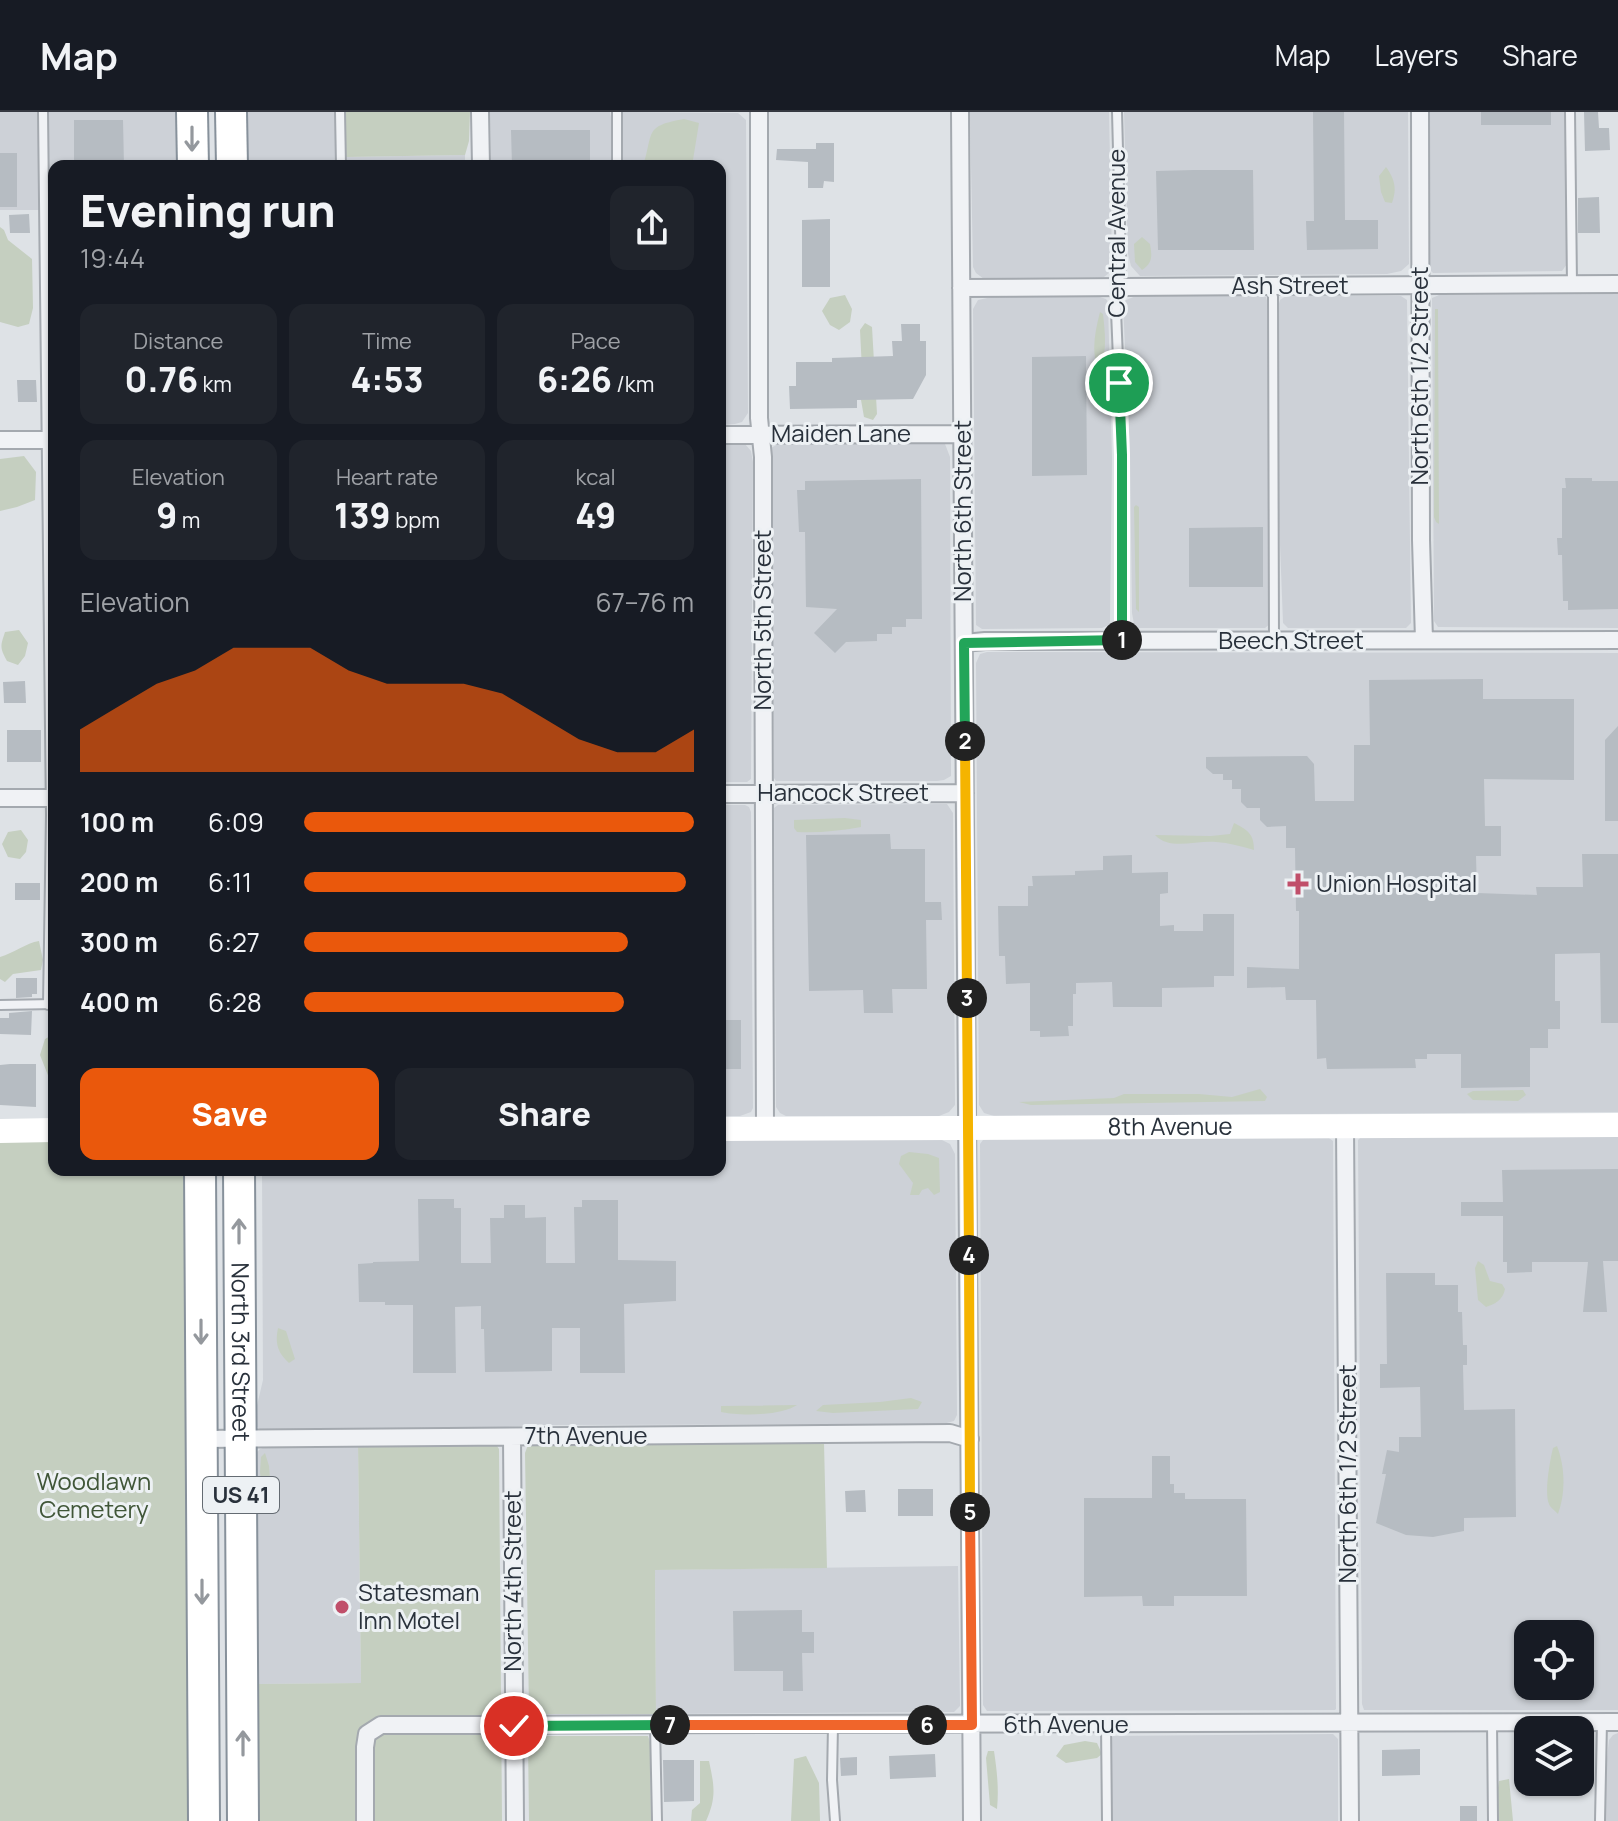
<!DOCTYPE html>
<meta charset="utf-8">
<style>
body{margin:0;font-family:Manrope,sans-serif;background:#20242c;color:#f1f3f6;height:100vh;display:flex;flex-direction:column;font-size:30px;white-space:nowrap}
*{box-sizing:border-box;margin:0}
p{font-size:26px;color:#9ea1a6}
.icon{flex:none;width:44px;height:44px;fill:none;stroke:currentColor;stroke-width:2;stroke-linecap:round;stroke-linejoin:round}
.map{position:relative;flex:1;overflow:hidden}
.details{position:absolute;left:48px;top:48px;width:678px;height:1016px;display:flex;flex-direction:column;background:#171b24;border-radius:16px;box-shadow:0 2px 6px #0004}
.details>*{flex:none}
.fabs{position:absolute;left:1514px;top:1508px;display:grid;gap:16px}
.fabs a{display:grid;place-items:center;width:80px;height:80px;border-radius:16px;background:#171b24;box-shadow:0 2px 6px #0004;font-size:40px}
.pin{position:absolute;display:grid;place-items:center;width:68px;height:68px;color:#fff;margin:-34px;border:4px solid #fff;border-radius:50%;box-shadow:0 2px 8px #0007}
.km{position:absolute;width:40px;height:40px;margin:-20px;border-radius:50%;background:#222;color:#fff;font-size:22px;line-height:40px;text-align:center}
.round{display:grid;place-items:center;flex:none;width:84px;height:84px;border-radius:16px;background:#20242c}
.head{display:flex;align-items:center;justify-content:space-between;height:136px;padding:0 32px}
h1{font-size:44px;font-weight:800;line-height:60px}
.stats{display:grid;grid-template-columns:repeat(3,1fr);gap:12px;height:136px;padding:8px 32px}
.stats div{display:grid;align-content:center;border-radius:16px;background:#20242c;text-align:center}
.stats b{font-size:34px;font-weight:800}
.stats small{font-size:22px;font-weight:400}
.stats p{font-size:22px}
.chart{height:224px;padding:16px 32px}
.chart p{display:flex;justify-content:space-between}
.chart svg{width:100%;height:144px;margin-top:8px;fill:#ea580c;opacity:.7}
.cta{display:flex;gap:16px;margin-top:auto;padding:16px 32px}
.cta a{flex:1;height:92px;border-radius:16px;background:#ea580c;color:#fff;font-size:32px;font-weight:800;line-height:92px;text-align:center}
.cta a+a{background:#20242c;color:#f1f3f6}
ul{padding:0 32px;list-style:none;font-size:26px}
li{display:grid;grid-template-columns:128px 96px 1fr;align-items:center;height:60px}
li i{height:20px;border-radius:10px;background:#ea580c}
header{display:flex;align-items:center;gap:48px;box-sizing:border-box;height:112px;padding:0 40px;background:#171b24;border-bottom:2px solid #363941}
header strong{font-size:38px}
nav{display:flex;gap:44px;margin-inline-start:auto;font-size:28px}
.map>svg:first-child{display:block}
</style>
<header>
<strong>Map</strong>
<nav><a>Map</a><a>Layers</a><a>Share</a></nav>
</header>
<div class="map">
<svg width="1618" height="1709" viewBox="0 0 1618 1709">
<rect width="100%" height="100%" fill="#dee2e6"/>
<path fill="#cdd1d7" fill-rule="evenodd" d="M0,0H40V98H0Z
M47,0H179V54H54V318L49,313Z
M246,0H336L337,54H243Z
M490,0H610L612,10L613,54H491Z
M623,0L738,1L746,8L748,301L742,310L735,312L720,313V54H621L620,9Z
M970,0H1109L1112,145L1109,161L1104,165L984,167L976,161L973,155Z
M1124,0H1408L1409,152L1401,159L1387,162L1140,164L1131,154L1128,142Z
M1427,0H1565L1567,152L1562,159L1433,161L1431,159L1427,151Z
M465,43V54H345V45Z
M1618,182V516L1438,515L1434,509L1432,186L1439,183Z
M1260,183L1266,185L1269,196L1271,511L1265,516H1138L1134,512L1132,501L1130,343L1123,192L1126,188L1136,184Z
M1286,184H1401L1407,188L1411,511L1406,516H1288L1283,511L1278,380L1277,198L1280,188Z
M992,185H1100L1106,187L1108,190L1112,346L1110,509L1109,513L1102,516L982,517L976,513L973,197L978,188Z
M938,330L945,332L950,345L951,664L944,668L937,669H776L774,666L771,336L778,332Z
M720,332H745L751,339L753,350L751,667L747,670H720Z
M987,540L1618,541V1000L994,1004L984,1001L979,993L976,551L980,542Z
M947,692L953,701L955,993L949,1000L939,1004H786L780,1001L776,995L774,696L778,693Z
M720,693H745L749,695L751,700L753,996L751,1000L740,1004H720Z
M1618,1024V1598H1364L1362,1592L1358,1028L1361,1025ZM1528,1522H1580V1574H1528Z
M1329,1026L1333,1029L1336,1597L1335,1598L987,1599L983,1593L980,1032L983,1028L990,1027Z
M720,1028H942L950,1032L955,1042L957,1303L954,1309L943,1312L537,1313L474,1317L262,1319L256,1314L254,1310L255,1302L263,1268L262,1058H720Z
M358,1332L361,1571L256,1572L255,1342L260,1337L272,1333Z
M958,1454L960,1594L954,1600L656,1602L655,1458Z
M1618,1621V1709H1605V1664L1609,1628L1613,1623Z
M1333,1622L1338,1627V1709H1112L1111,1626L1113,1624Z"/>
<path fill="#c5cfc0" d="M343,0H470L469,29L465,43L345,45Z
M684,7L699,11L692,54H643C654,21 643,14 684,7Z
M1386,55C1395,67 1397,77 1392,91L1385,90L1381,80L1379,64Z
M0,115L4,118L8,128L32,147L33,196L29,212L18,215L0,210Z
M1142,125L1150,132C1152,144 1153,151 1142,158L1135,150L1134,132Z
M845,183L852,197L850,210L839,218L830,213L822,199L830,186Z
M1435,197H1438V202L1439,412L1436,410L1434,405Z
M1100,200L1103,202C1105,220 1108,244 1098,258C1091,238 1095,220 1100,200Z
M865,211L872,215L877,302L873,308L864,305L861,288L862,258L860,218Z
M24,344L36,360L35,388L17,395L0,399V347Z
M1136,393L1139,395V500L1136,497L1134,395Z
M19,518L28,531L25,544L18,553L7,549C0,536 0,535 5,520Z
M845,706L861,708V715C840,719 818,721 797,720L794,716V708Z
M1234,711C1248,718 1254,722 1254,738C1241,734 1229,731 1216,730C1196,728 1170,739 1155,723L1211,724L1230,722Z
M21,718L28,728L26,740L20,747L8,745L2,732L8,720Z
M39,829L43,848L41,858L13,862L5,870L0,867V845C14,841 26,831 39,829Z
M54,922V969L51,971L40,943L45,927Z
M1260,977L1267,985L1265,989L1031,993L1019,990L1114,986L1124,982H1199L1232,985Z
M1523,978L1526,983L1518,989L1473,988L1467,982L1473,979Z
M0,1028H54V1058H185L189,1709H0Z
M909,1040L928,1042L939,1046L940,1080L934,1083L928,1076L922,1078L919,1083H910L913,1071L899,1052L901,1044Z
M1478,1149L1484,1153L1490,1169L1502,1172L1505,1177C1503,1188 1495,1192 1486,1195L1478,1188L1475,1156Z
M278,1216L286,1219L295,1247L289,1251C277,1240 275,1231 278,1216Z
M911,1286L922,1290L918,1297L833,1301L816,1299L823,1293L880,1290Z
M797,1293C781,1304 739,1304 721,1300V1294Z
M824,1331L827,1456L655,1458L656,1602H533L529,1600L525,1341L528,1333Z
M358,1332H492L497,1334L499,1337L502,1709H256V1572L361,1571Z
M1557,1334C1565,1354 1566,1381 1558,1402C1555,1399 1550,1395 1549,1392C1544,1381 1550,1348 1553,1336Z
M265,1341L269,1354L272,1391L270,1395L264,1392L260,1360L261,1345Z
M533,1624H648L650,1630L651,1709H529L528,1628Z
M1085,1629L1097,1631L1102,1642L1097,1646L1066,1651L1056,1644L1064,1633Z
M988,1639H994C997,1659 999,1677 997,1697L990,1693L986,1646Z
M806,1644L819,1671L820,1709H791L794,1647Z
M700,1649H709C714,1673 717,1685 706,1709H691L692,1698L700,1691Z
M1509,1667L1513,1709H1497V1682L1499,1669Z"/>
<path fill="#b6bcc2" d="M1313,0H1344L1345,108H1378V137L1307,138L1306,109H1314Z
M1481,0H1551V13H1481Z
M1584,0H1598L1599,16H1609L1610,38L1585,39Z
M74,8H123L124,54H74Z
M511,18H590V54H512Z
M816,31H834V70L824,69L823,76H808V50L776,48L777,37H816Z
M0,41H17V95H0Z
M1194,58H1253L1254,138H1158L1156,59Z
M1599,85L1600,121H1578V86Z
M29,102L30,121H10L9,103Z
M830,107V175H802V108Z
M901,212H920V229H926V263L913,287L857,288V296L790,297L789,274H796V250H832V246L893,244L892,229H902Z
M1086,244L1087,363L1032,364V245Z
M17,268H36L37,290H18Z
M1565,366H1592V369H1618V497L1568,498V489H1563L1562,443H1558L1557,426H1562V376H1566Z
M921,367L922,507H906V515H892V522H877V529L846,530L835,541L814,521L837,497L806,495L805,420H799L797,378H805V369Z
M1263,415V475H1189V416Z
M1483,567V587H1574V668L1484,667L1485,714H1501V744H1476L1477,781L1537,783L1536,775H1583L1582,742H1618V911H1601L1600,841L1555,842V889H1560V917H1548V936H1530V975L1461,976V942H1427V947H1415L1416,956L1327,957L1326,946L1317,947L1316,888H1286L1285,875L1247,876V855L1299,857V799H1296L1295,736H1286V714L1267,715L1260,708V696H1247L1241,690V677H1232V668H1223V662H1213L1206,656V645L1307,644L1314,652L1315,689H1354V633H1370L1369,568Z
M25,569L26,591H4L3,570Z
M1618,614V709H1605V628Z
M7,618H41V650H7Z
M890,722L891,737H925V790H941L942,808H926L927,877H892L893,901H864L863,878L809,879L806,723Z
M1132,743V761L1168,760V781L1160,782V814L1174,813V819H1203V802H1234V864H1214V875L1162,876V895H1113L1112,870L1076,871V882H1073V914H1068L1069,924L1040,925V919H1030V871L1006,872L1005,844H999L998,794H1028V774H1033L1032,764L1075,763V759L1103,758V744Z
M15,771H40V788H15Z
M16,866H37V882H32V885L16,886Z
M32,899L31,923L0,922V906H9V901Z
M720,908H741V957H720Z
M10,952H36V995L0,993V953Z
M1618,1057V1149H1603L1607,1200H1583L1588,1150H1532V1160L1507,1161V1150H1503V1104H1461V1090H1503L1502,1058Z
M418,1087H454V1096H461V1151H491L490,1106H504V1093H525V1106L546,1105V1151H575L574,1095H582V1088H618V1148L676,1149V1189L624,1192L625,1261H580V1216H552V1259L485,1260L484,1217H481V1194L455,1195L456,1261H413V1193H385V1190H359L358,1152L373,1151V1150L419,1149Z
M1386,1161H1435V1173H1458V1200H1462L1463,1233H1467V1253H1463L1464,1298L1515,1297L1516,1405L1464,1406V1419L1433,1425L1406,1423L1376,1411L1386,1362H1382L1387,1338L1399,1340V1325H1421L1420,1275L1380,1276V1252H1387Z
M1152,1344H1170V1372H1174V1381H1185V1387H1246L1247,1484H1174V1494H1143L1142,1484L1084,1485V1386H1152Z
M898,1377H933V1404H898Z
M865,1378L866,1400H846L845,1379Z
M802,1498V1520H814V1541H802L803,1579H783V1559H734L733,1499Z
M1420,1637V1663L1382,1664V1638Z
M935,1642L936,1665L890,1667L889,1644Z
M857,1645V1663L841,1664L840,1646Z
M663,1648H694V1689L664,1690Z
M1460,1694H1477V1709H1460Z"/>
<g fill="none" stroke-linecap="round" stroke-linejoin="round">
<g stroke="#a4a9af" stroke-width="12">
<path id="lane" d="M43,0L51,703L48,893
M340,0L341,54
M617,0V54
M1117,0L1121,153L1116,199L1122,343V529
M1570,0L1572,172
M1270,174L1273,185L1274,528
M0,893L54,892
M1492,1611L1493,1709
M1106,1612L1107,1709
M655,1613L657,1709
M833,1613L832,1668L835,1709
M1600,1709L1602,1610"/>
</g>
<g stroke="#a4a9af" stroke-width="20">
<path id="street" d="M480,0L481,54
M759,0V306L763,345V419L765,1017
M960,0L972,1709
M1420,0L1421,428L1424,528
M961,176L1618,172
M720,323L962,322
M0,328H54
M964,531L985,529L1618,528
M720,682L965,681
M0,686H54
M1345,1014L1350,1709
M512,1325L515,1709
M201,1327L950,1321L970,1327
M365,1709V1635L367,1622L381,1613L1618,1610"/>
</g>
<g stroke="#87919b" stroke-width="34">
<g id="highway">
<path d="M192,0L193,54"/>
<path d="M231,0L232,54"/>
<path d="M200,1058L204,1709"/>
<path id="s2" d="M239,1058L243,1709"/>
</g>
</g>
<use href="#lane" stroke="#f0f2f5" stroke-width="8"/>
<use href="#street" stroke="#f0f2f5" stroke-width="16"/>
<g stroke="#fff" stroke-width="24">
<path id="s1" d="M720,1017L1618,1013"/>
<path d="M0,1019L54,1018"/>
</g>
<use href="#highway" stroke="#fff" stroke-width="30"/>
</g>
<defs><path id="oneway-shaft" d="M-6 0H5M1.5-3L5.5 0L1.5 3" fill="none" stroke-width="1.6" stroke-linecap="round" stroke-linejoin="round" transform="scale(2)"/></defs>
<g stroke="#94989d">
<use href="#oneway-shaft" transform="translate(192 27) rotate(90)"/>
<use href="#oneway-shaft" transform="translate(239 1119) rotate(-90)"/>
<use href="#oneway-shaft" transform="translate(201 1220) rotate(90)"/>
<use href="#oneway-shaft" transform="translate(202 1480) rotate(90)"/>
<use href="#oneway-shaft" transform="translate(243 1631) rotate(-90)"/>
</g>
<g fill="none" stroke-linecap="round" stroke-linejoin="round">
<g stroke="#fff" stroke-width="16">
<path id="split-1" d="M1119,271L1122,343V528"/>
</g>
<g stroke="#fff" stroke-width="16">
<path id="split-2" d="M965,629L964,531L1122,528"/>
</g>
<g stroke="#fff" stroke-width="16">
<path id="split-3" d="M965,629L967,886"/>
</g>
<g stroke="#fff" stroke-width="16">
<path id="split-4" d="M967,886L969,1143"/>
</g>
<g stroke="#fff" stroke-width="16">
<path id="split-5" d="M969,1143L970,1400"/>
</g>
<g stroke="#fff" stroke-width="16">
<path id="split-6" d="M927,1613H972L970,1400"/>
</g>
<g stroke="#fff" stroke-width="16">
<path id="split-7" d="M670,1613H927"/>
</g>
<g stroke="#fff" stroke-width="16">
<path id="split-8" d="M514,1614L670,1613"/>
</g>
<use href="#split-1" stroke="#22a559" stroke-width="10"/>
<use href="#split-2" stroke="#22a559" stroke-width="10"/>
<use href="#split-3" stroke="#f5b400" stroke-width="10"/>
<use href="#split-4" stroke="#f5b400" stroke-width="10"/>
<use href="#split-5" stroke="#f5b400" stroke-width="10"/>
<use href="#split-6" stroke="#f0652b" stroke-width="10"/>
<use href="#split-7" stroke="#f0652b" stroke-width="10"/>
<use href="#split-8" stroke="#22a559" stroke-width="10"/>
</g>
<g fill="#c04f6a" stroke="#edf1f4" stroke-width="3">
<path d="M1294 760h8v8h8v8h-8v8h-8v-8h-8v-8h8z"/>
<circle cx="342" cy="1495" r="8"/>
</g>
<g text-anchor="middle" stroke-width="6" stroke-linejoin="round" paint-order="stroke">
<rect fill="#edf1f4" stroke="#646b72" stroke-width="2" x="203" y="1365" width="76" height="36" rx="6"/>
<g font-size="22" font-weight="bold" fill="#29313b">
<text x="241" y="1391">US 41</text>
</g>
<g font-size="24" fill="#29313b" stroke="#edf1f4">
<text transform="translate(1117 121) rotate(-90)" y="8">Central Avenue</text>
<text x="1290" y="182">Ash Street</text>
<text transform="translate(1420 264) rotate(-90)" y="8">North 6th 1/2 Street</text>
<text x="841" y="330">Maiden Lane</text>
<text transform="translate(963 399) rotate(-90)" y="8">North 6th Street</text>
<text transform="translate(763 508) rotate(-90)" y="8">North 5th Street</text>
<text x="1291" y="537">Beech Street</text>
<text x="843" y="689">Hancock Street</text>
<text dy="8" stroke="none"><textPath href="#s1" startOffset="450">8th Avenue</textPath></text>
<text dy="8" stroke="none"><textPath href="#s2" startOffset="182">North 3rd Street</textPath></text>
<text x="586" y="1332">7th Avenue</text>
<text transform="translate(1348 1362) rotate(-90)" y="8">North 6th 1/2 Street</text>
<text transform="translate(513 1469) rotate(-90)" y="8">North 4th Street</text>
<text x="1066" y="1621">6th Avenue</text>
</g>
<g font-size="24" fill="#29313b" stroke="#edf1f4" text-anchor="start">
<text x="1316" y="780">Union Hospital</text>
<text x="358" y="1489">Statesman<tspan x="358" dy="28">Inn Motel</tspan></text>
</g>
<g font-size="24" fill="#405638" stroke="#edf1f4">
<text x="94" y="1378">Woodlawn<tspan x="94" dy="28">Cemetery</tspan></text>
</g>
</g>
</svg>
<div class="fabs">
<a><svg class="icon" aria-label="locate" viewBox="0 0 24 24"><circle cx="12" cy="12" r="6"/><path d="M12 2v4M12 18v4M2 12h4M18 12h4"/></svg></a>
<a><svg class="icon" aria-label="layers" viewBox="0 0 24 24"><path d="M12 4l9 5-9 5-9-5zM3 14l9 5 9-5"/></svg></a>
</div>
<div class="pin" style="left:1119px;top:271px;background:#1e9e55"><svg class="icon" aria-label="arrive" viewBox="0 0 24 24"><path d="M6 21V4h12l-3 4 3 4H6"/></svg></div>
<div class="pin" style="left:514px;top:1614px;background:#d93025"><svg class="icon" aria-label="check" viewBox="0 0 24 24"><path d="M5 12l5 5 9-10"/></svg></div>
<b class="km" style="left:1122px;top:528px">1</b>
<b class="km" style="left:965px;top:629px">2</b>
<b class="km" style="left:967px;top:886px">3</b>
<b class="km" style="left:969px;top:1143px">4</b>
<b class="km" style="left:970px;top:1400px">5</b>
<b class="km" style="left:927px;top:1613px">6</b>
<b class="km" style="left:670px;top:1613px">7</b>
<section class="details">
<div class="head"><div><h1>Evening run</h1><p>19:44</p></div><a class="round"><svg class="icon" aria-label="share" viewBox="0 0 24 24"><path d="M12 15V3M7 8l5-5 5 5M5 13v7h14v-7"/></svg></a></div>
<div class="stats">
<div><p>Distance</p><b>0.76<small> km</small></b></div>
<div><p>Time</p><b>4:53</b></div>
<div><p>Pace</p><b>6:26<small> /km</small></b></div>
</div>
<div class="stats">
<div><p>Elevation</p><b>9<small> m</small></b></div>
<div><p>Heart rate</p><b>139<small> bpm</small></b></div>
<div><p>kcal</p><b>49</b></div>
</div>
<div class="chart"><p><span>Elevation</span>67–76 m</p>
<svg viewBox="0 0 160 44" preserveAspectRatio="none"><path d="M0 44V31L10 24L20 17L30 13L40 6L50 6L60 6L70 13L80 17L90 17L100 17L110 20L120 27L130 34L140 38L150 38L160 31V44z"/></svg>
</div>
<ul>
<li><b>100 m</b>6:09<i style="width:100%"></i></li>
<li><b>200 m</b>6:11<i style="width:98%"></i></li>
<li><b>300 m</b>6:27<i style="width:83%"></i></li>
<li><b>400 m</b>6:28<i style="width:82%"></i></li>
</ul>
<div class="cta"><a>Save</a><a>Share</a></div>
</section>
</div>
